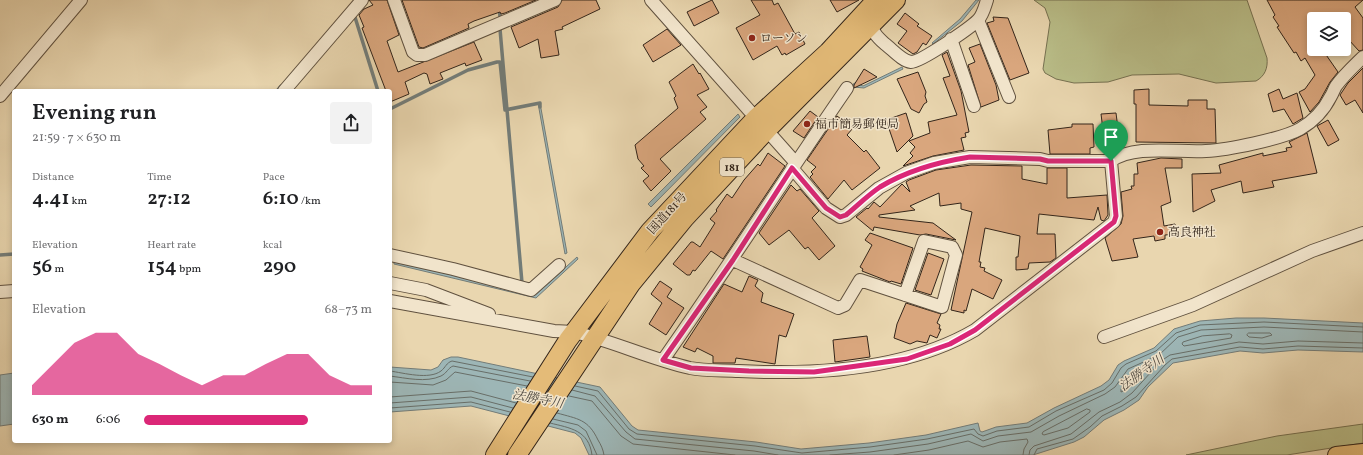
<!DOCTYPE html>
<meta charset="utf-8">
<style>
body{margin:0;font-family:Vollkorn,"Noto Serif JP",serif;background:#f2f2f2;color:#202124;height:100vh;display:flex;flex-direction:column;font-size:15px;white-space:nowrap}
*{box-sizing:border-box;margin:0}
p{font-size:13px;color:#757577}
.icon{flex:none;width:22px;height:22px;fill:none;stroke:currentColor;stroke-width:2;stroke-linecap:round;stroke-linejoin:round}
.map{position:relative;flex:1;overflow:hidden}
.details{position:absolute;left:12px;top:89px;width:380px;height:354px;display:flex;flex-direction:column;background:#fff;border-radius:4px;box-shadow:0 2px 6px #0003}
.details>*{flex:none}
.buttons{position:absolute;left:1307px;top:12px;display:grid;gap:8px}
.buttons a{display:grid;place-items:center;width:44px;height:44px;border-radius:4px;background:#fff;box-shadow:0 2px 6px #0003;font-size:20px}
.pin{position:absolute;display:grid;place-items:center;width:34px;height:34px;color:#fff;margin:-41px -17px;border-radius:50% 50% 50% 0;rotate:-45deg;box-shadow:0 0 4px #0007}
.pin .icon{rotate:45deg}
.round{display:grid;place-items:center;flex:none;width:42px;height:42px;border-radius:4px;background:#f2f2f2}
.head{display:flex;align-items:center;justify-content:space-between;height:68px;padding:0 20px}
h1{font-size:22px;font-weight:600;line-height:30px}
.stats{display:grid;grid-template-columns:repeat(3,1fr);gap:6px;height:68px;padding:4px 20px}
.stats div{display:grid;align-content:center}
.stats b{font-size:20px;font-weight:600}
.stats small{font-size:11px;font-weight:400}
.stats p{font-size:11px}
.chart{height:112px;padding:8px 20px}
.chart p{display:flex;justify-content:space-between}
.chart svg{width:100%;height:72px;margin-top:4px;fill:#db2777;opacity:.7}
ul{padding:0 20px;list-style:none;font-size:13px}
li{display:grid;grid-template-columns:64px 48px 1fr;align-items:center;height:30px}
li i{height:10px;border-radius:5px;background:#db2777}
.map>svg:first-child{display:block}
</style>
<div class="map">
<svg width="1363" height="455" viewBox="0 0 1363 455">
<rect width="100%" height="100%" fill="#e9d6af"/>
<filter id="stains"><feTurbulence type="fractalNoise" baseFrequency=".005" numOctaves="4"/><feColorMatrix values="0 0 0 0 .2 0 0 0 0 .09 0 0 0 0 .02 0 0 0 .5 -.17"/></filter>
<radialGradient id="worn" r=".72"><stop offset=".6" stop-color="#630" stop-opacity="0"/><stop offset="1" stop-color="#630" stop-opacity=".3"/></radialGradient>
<path fill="#b9bd88" stroke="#767151" d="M1034,0H1247L1267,58C1268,68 1265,76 1256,81L1216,83L1179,74L1132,75L1108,82L1074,83L1056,79L1045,73L1043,69L1050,22L1045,8Z
M1363,424V443L1287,455H1186L1277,436Z"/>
<path fill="#9db6b6" stroke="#737c78" d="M976,0H979L962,21L933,44L932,43L960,19Z
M902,67L903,69L864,88L853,87L854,83L863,86Z
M538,103H540L567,253L565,254Z
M738,114L740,117L651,207L648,204Z
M577,257L578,259L536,298L394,264V261L535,295Z
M1236,318H1264L1363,323V352L1298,350L1263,353L1240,351L1173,363L1148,387L1139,400L1124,410L1104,420L1084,437L1074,442L1033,455H589L581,438L575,433L471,406L390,412V367L431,370L438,367L443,360L451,357H458L600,387L632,426L638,430L756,442L801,449L869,443L926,435L978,423L980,431L982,432L996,427L1027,423L1054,408L1101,386L1109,380L1118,365L1124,361L1154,348L1174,329L1200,321Z
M14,373V424L0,426V375Z"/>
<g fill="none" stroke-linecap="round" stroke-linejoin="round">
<path stroke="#686e68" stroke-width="1" d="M1249,333H1270L1272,335L1262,338L1249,337L1247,335Z
M1230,334L1232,335L1231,338L1184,346L1182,344L1183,342L1202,336Z
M390,371C404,373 429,380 441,371C446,367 446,363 452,361L533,377
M1138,371L1140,374L1128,389L1121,392V389L1130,375Z
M390,376C406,378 426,383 441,376C447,373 448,368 453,366L530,381
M390,382L433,385L446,380L455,372L527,386
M575,386L598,391L629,429L637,434L755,446L802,453L870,447L927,439L974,429L978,434L983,436L997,431L1029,427L1056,411L1104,390L1112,383L1121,368L1126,364L1156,351L1176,333L1200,325L1264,322L1363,327
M572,390L595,396L626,432L635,439L754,451L778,455
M569,396L592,401L621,436L633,444L735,455
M390,397L471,391L516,403
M390,403L471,397L513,408
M390,408L471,402L510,412
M1087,409L1090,410V412L1068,428L1044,435L1042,434L1043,432Z
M557,413C578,419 588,419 598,440C601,445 603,449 604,455
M553,419L578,425L586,431L597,455
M550,423C570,428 589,430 592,455
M830,455L870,452L928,444L971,434L983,441L998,436L1031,432L1059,416L1105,394L1115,387L1128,369L1159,355L1178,337L1201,330L1264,327L1363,332
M894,455L929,450L968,441L983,447L1000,442L1027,439L1028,442L1024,449L1023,455
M1029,455L1030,450L1034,446L1071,434L1099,412L1120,402L1132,393L1161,361L1170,355L1239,342L1263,344L1298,341L1363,343
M1034,455L1037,449L1073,439L1090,427L1102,416L1122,406L1136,397L1165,365L1172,359L1240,347L1263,349L1298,346L1363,348"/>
<path stroke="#737c78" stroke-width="3.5" d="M499,0L500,18
M354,14L378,91
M500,29L522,283
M277,91L281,86
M390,109L468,70L497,62H500L505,110L540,103V107
M0,255L14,254"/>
</g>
<path fill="#d9a67d" stroke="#33251a" d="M369,0H387L399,35L387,41L398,72L474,42L482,60L466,66L465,63L440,73L443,79L430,84L427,74L424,73L405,82L409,94L390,102V91H386L362,28L364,27L359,15L364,9L373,5Z
M402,0H536L505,13L501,14L500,12L474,21L468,24L469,28L423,48L419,47Z
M562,0H596L600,9L562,27L563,29L555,31L559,55L541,58L538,39L519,48L511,27L558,7Z
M712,0L719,13L694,26L687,12Z
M751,0H772L774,5L778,3L795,34L799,32L805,44L786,55L785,53L782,55L777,46L753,60L736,28L760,15Z
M830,0H859L837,12Z
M1267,0H1363L1355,7L1363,18V50L1359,51L1348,39L1344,42V19H1314V49H1322L1338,72L1330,82L1319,102L1310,112L1299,92L1305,89L1315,75L1305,58L1301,61L1296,52L1294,53L1277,27L1279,26L1273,17L1275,15Z
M905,13L919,24L917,26L932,36L926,45L923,43L917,52L913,54L898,43L907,31L897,24Z
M993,17L1008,18L1029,73L1010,80L987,23L994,21Z
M667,29L681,45L653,62L643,45Z
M980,44L996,85L999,100L981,107L968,65L975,62L969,48Z
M947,52L961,91L969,132L965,133L966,137L961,138L964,150L933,156L903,166L913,156L910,153L915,147L909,141L930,133L928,122L957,115L943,78L950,76L942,55Z
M693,64L699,74L700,73L709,89L697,95L707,107L700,112L706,119L660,159L671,171L651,191L643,181L649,176L641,168L644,166L638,159L635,145L678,108L674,98L676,96L669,82Z
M1363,68V113L1355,100L1346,105L1340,95L1348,83Z
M864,69L877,77L854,88V85Z
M918,72L926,92L925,96L927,102L924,104L919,113L911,109L897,79Z
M1149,89V105L1188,106V100H1207V109H1215L1216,143L1136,142V104H1134V90Z
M1279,89L1283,99L1297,93L1303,118L1293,124L1284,109L1273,112L1268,94Z
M810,111L818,117L804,138L793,131Z
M906,113L913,136L897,152L886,120Z
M1116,113L1118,129L1103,130L1101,114Z
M837,116L853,128L847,135L864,152L866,150L880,168L852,190L844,180L828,199L810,177L813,174L811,172L816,167L807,160Z
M1328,120L1339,140L1328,146L1317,126Z
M1072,124H1093L1094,147L1090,148V154H1050L1048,130L1072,127Z
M1307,133L1317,173L1272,181L1274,187L1243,193L1241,181L1211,190L1215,201L1193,212L1192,174L1221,173L1219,165L1263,153V156L1287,151L1286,148L1292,147L1289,142Z
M768,153L785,166L723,259L711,251L695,271L693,270L690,275H687L673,264L691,242H693L700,247L715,223L710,219L717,211L716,210L727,194L732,198L744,180L758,164L760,166Z
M1161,158L1182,159V168H1165L1171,202L1161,206L1164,226L1175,224L1177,234L1165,235V239L1155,241L1154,236L1133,239L1138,257L1112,261L1105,238L1121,224L1123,216L1121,192L1132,189L1131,186H1134V174H1138L1137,163Z
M971,165L1022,166V179L1047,184V168H1067V198L1107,195L1108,215L1104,221L1101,220L1098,207L1094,220L1039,214L1037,234H1055L1056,258L1050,262L1029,263L1028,269L1016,270V257H1018L1020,236L985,228L979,262H981L980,267L985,268L984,271L1002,280L993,299L972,289L966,311L964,310V313L951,310L972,212L961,209V203L940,206L939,193L910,206L915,210L879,215V217L933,223L956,240L926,234L920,235L874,227L873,231L856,217L867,208L868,209L874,202L880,207L902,184L910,192L906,182L909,180L936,170Z
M791,185L797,191L800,189L819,211L812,218L835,246L819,260L808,247L805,249L789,230L769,245L759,233Z
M870,233L913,248L901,284L891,281L890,282L862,271L863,269L860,267L872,245L865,240Z
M928,253L944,259L931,295L915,290Z
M749,276L758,280L755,286L763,293L761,302L794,314L786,337L779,335L775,364L736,358L735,363H713V356L697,348L695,352L683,347L724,284L742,292Z
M660,281L672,289L667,297L684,308L666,335L649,324L662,303L651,294Z
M906,303L941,314L937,323L940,325L939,329H941L937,338L930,335L927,343L917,341L910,344L894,338L897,324Z
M867,336L870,357L835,362L833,340Z"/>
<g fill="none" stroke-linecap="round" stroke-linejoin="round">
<g stroke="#60513f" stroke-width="14">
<path id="minor" d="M394,0L413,52L417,55H425L555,0
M651,0L795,162
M871,19C871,31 877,37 885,44C892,49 902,61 911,62C921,62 970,28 978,20C983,15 985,6 987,0
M978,20L1009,97
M951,39L974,106
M284,91L362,0
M0,96L81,0
M792,168L826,208L840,217L846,215L879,188L906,173L934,163L970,157L1040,159L1048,161H1111C1135,144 1178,153 1206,151C1227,150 1282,139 1300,129C1314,121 1324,110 1331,96C1333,93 1334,89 1336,86C1344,75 1354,66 1363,57
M390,255L453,269L531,290L559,265
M733,260L838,308L845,305L860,280L942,307L956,255L952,247L924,241L905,295
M390,283L426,290L489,314
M0,292L14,291
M390,301L554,331L574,332C613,341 650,359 690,368C705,371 723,370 739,371C816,375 907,370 975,330L1114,222L1116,216L1111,161
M1104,337L1193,305L1312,251L1363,233
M663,360C726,270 785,178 847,88"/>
</g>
<g stroke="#33251a" stroke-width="18">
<path id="major" d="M1336,455L1363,452"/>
</g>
<g stroke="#33251a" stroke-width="20">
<path id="highway" d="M495,455L568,340L650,231L756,118L828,52L876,0
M517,455L631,284L685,218L767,130L896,0"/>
</g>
<use href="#minor" stroke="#f1e4cb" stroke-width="12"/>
<use href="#major" stroke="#e4bb78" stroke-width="16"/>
<use href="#highway" stroke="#e4bb78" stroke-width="18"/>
</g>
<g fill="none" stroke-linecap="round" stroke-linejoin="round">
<g stroke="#fff" stroke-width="8">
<path id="route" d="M970,157L1040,159L1048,161H1111L1116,216L1114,222L975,330L950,344L907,359L814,372L749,371L691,368L663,360L733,260L792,168L826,208L840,217L846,215C857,206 868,195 880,187C908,170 938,162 970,157Z"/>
</g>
<use href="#route" stroke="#db2777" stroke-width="5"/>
</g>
<g fill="#8f2418" stroke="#f1e4cb" stroke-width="1.5">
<circle cx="752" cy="38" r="4"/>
<circle cx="807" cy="124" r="4"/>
<circle cx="1160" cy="232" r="4"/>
</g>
<g text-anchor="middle" stroke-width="3" stroke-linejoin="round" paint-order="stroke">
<rect fill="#f1e4cb" stroke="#6c5e4f" stroke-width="1" x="720" y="158" width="24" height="18" rx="3"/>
<g font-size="11" font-weight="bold" fill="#33251a">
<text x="732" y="171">181</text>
</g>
<g font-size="12" fill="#33251a" stroke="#f1e4cb" text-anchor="start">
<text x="760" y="42">ローソン</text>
<text x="815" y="128">福市簡易郵便局</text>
<text x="1168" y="236">高良神社</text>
</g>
<g font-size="12" fill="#33251a" stroke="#f1e4cb">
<text transform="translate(667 213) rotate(-48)" y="4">国道181号</text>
</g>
<g font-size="13" font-style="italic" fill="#4e4941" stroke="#f1e4cb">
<text transform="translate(1141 372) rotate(-36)" y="5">法勝寺川</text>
<text transform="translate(538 398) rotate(11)" y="5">法勝寺川</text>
</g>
</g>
<rect width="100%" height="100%" filter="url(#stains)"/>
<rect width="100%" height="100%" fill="url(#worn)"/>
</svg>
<div class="buttons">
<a><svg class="icon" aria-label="layers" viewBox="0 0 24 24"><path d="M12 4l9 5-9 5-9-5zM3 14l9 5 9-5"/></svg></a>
</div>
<div class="pin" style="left:1111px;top:161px;background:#1e9e55"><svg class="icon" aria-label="arrive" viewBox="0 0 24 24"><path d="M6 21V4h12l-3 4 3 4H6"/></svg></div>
<section class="details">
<div class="head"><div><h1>Evening run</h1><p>21:59 · 7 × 630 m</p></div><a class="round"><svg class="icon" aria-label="share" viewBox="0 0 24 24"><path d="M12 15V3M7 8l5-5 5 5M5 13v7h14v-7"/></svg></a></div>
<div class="stats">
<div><p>Distance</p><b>4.41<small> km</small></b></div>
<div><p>Time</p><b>27:12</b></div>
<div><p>Pace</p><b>6:10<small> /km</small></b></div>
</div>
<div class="stats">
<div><p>Elevation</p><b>56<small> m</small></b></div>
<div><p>Heart rate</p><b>154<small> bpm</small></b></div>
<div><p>kcal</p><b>290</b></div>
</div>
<div class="chart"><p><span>Elevation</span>68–73 m</p>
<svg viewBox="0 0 160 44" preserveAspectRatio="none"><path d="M0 44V38L10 25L20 12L30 6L40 6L50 19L60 25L70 32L80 38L90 32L100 32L110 25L120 19L130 19L140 32L150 38L160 38V44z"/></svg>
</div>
<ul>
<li><b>630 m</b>6:06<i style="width:72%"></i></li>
</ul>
</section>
</div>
